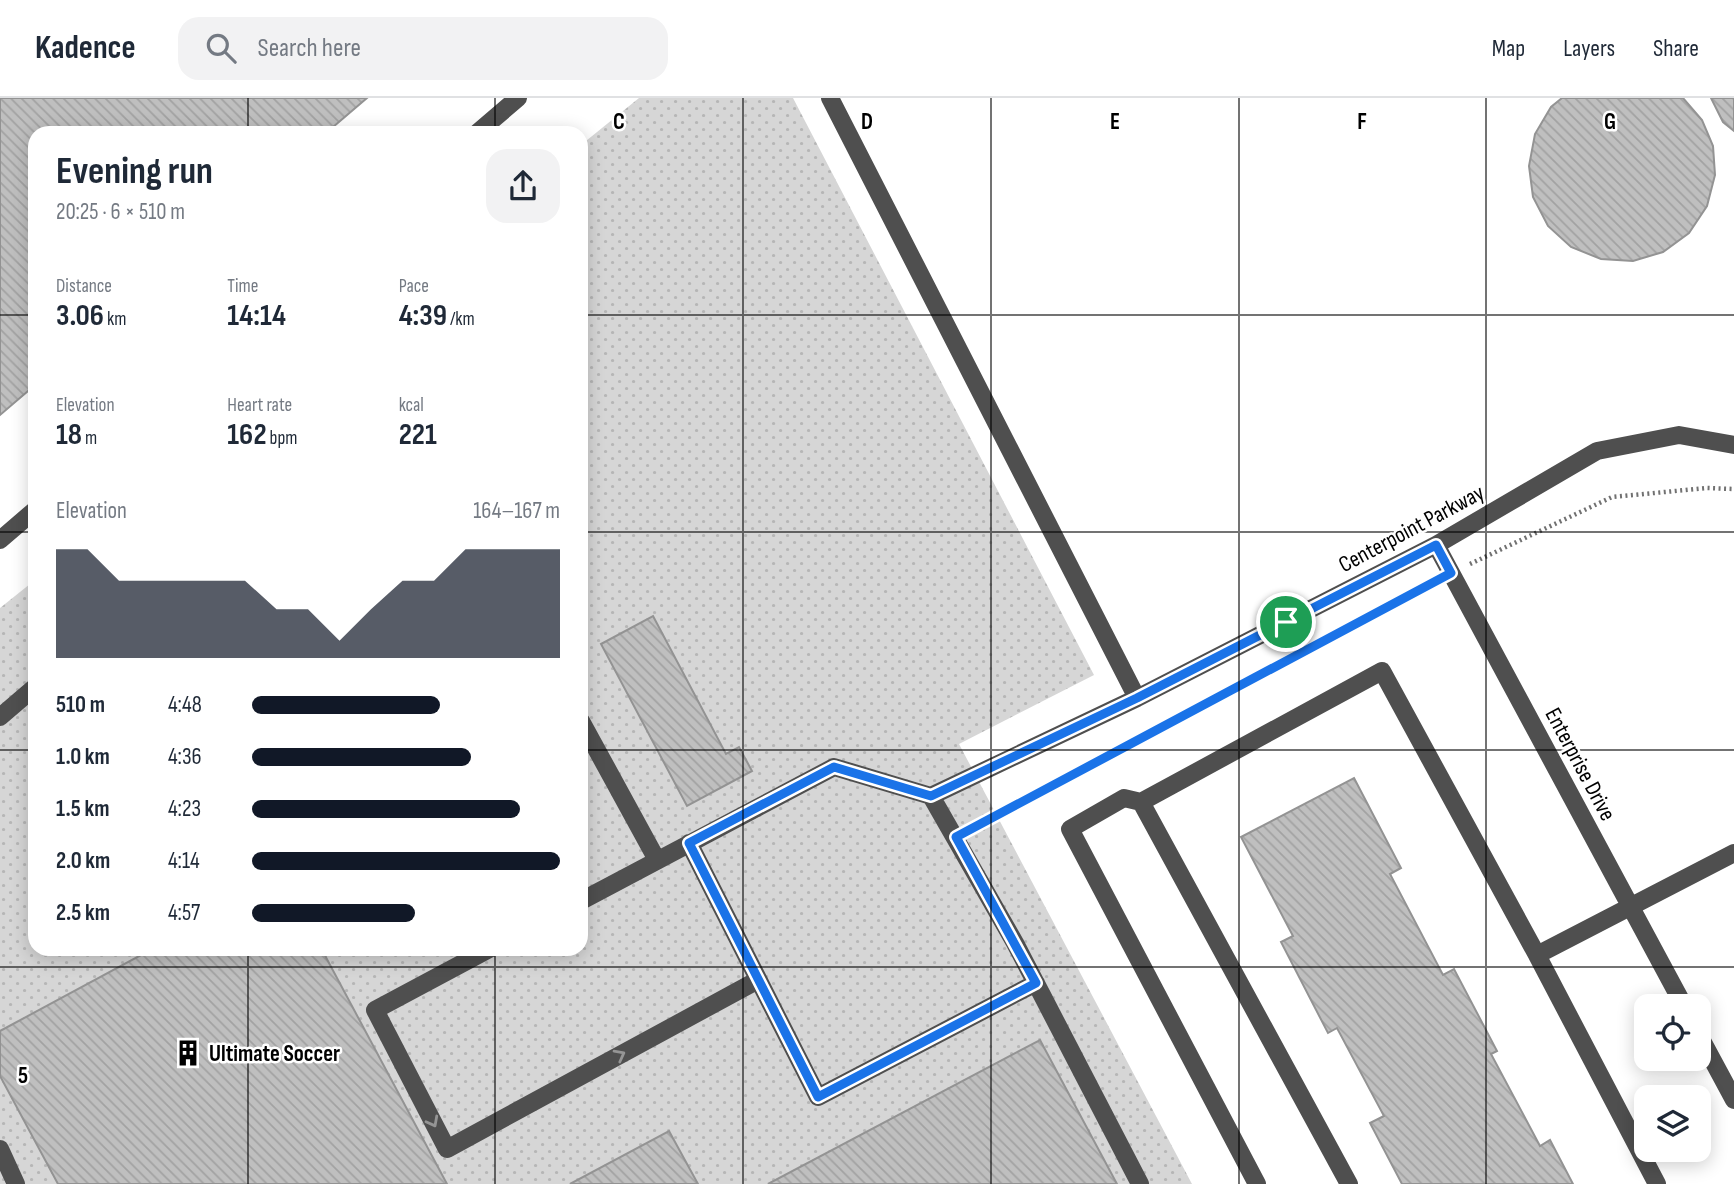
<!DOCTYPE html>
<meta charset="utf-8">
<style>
body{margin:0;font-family:"Sofia Sans Condensed",sans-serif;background:#f2f2f3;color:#1f2937;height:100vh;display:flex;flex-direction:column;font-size:26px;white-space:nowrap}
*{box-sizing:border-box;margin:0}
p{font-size:23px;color:#747a83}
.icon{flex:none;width:38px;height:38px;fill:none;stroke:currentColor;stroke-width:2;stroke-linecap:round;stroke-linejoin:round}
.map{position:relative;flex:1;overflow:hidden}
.details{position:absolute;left:28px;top:28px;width:560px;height:830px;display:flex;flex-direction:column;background:#fff;border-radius:21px;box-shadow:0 4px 18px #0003}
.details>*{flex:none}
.tools{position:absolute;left:1634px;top:896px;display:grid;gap:14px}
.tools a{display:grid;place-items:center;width:77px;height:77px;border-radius:14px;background:#fff;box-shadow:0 4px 18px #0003;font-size:35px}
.pin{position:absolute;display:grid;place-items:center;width:60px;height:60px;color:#fff;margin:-30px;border:4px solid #fff;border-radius:50%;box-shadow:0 2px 7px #0007}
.round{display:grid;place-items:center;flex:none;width:74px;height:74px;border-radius:21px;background:#f2f2f3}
.overview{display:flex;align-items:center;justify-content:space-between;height:119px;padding:0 28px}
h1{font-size:38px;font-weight:700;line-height:52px}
.metrics{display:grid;grid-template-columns:repeat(3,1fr);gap:10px;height:119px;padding:7px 28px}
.metrics div{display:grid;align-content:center}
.metrics b{font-size:30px;font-weight:700}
.metrics small{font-size:19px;font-weight:400}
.metrics p{font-size:19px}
.chart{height:196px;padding:14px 28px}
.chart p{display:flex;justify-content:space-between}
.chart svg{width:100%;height:126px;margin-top:7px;fill:#111827;opacity:.7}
ul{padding:0 28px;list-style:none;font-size:23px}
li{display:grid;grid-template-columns:112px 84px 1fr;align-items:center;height:52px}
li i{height:18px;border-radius:9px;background:#111827}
header{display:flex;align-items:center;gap:42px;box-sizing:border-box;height:98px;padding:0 35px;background:#fff;border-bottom:2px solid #e0e1e3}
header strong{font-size:33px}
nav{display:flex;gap:38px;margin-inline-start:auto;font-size:24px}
.search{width:490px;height:63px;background:#f2f2f3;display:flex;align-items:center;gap:18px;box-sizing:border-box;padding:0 24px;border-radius:21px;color:#747a83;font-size:26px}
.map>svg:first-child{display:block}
</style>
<header>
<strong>Kadence</strong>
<div class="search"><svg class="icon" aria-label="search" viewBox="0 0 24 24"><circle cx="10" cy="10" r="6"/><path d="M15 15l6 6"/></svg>Search here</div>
<nav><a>Map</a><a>Layers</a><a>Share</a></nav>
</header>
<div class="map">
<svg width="1734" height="1086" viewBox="0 0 1734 1086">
<defs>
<pattern id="park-dots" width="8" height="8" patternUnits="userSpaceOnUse" patternTransform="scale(1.75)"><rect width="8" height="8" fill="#d6d6d6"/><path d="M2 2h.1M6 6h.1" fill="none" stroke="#b6b6b6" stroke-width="1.8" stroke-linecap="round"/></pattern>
<pattern id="building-back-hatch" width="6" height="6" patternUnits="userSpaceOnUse" patternTransform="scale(1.75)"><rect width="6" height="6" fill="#bfbfbf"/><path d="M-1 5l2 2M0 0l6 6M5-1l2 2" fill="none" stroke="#a2a2a2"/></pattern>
</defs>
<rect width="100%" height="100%" fill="#fff"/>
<path fill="url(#park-dots)" d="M639,0H793L1094,577L959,646L1192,1086H0V510L35,482V850H581V47Z"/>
<path fill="url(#building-back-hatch)" stroke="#939393" stroke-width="2" d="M0,0H367L326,35H35V287L0,317Z
M1562,0H1683L1702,22L1713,48L1715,77L1707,108L1689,135L1663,154L1633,163L1601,161L1571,149L1548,128L1533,99L1529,68L1535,36L1551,9Z
M1711,0H1734V33L1723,24Z
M653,518L726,656L739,649L752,673L687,708L601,546Z
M1354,680L1401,770L1390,776L1443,877L1454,871L1497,953L1491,956L1540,1048L1550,1042L1573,1086H1402L1370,1025L1384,1018L1337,930L1328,935L1281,844L1293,838L1241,739Z
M154,850H321L447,1086H58L0,978V933Z
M1040,942L1117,1086H768Z
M669,1033L698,1086H570Z"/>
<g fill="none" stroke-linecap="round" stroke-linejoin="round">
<path stroke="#717171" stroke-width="4.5" stroke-dasharray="2 3.5" stroke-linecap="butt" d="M1470,466L1612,399L1707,390L1734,391
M972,730L1434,484"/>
<path stroke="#4f4f4f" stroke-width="18" d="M830,0L1137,600
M477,35L518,0
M0,442L35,412
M1436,447L1684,908
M0,619L35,589
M581,623L657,762
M931,698L1137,600L1436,447L1597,353L1679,337L1734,347
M1141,704L1124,700L1070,731L1257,1086
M689,745L818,999L1036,885
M581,803L834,669L931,698L1015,845L1140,1086
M491,850L375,912L447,1051L758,882
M1537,857L1657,1086
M1699,937L1734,1002
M0,1051L16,1086
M1349,1086L1141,704L1382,573L1537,857L1734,755"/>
</g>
<defs><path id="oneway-chevron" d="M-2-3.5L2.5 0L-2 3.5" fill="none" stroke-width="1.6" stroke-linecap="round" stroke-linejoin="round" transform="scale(1.75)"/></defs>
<g stroke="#959595">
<use href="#oneway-chevron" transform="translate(620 957) rotate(-28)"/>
<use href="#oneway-chevron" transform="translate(433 1024) rotate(62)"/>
</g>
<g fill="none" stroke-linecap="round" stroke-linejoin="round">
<g stroke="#fff" stroke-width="14">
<path id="route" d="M1436,447L1451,475L956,739L1036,885L818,999L689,745L834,669L931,698L1137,600Z"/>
</g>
<use href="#route" stroke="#1a73e8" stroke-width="9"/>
</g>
<path fill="none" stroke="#000" stroke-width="2" stroke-opacity="0.55" d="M248,0V35M495,0V35M743,0V1086M991,0V1086M1239,0V1086M1486,0V1086M0,217H35M581,217H1734M0,434H35M581,434H1734M0,652H35M581,652H1734M248,850V1086M495,850V1086M0,869H1734"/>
<defs>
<g id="building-bare" transform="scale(2.1)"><path d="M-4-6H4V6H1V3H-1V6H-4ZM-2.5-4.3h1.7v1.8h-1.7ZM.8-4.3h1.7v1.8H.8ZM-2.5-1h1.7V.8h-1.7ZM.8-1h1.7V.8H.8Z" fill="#000" stroke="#fff" stroke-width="2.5" paint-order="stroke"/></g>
</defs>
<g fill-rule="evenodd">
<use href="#building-bare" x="188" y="955"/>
</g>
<g text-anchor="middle" stroke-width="5" stroke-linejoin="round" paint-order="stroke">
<g font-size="23" fill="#000" stroke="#fff">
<text transform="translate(1411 430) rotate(-28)" y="8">Centerpoint Parkway</text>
<text transform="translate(1581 666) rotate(62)" y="8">Enterprise Drive</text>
</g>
<g font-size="23" font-weight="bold" fill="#000" stroke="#fff" text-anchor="start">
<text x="209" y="963">Ultimate Soccer</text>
</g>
</g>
<g font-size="23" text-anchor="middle" font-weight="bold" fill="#000" stroke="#fff" stroke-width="5" stroke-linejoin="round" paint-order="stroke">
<text x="619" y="31">C</text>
<text x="867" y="31">D</text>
<text x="1115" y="31">E</text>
<text x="1362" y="31">F</text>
<text x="1610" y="31">G</text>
<text x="23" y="985">5</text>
</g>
</svg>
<div class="tools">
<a><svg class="icon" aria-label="locate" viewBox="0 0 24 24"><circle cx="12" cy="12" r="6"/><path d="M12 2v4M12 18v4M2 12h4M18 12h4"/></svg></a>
<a><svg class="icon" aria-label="layers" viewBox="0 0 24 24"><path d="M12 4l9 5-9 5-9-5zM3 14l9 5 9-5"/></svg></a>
</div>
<div class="pin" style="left:1286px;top:524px;background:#1e9e55"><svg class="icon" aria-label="arrive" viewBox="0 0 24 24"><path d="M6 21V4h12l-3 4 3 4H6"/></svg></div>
<section class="details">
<div class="overview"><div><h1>Evening run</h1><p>20:25 · 6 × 510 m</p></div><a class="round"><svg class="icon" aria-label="share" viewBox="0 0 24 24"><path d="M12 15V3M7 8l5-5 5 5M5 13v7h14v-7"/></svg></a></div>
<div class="metrics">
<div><p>Distance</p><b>3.06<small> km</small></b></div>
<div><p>Time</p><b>14:14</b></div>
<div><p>Pace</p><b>4:39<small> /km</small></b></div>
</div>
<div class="metrics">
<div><p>Elevation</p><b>18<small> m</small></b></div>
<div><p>Heart rate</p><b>162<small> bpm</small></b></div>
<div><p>kcal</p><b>221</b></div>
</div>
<div class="chart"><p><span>Elevation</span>164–167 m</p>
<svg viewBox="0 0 160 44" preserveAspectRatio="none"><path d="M0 44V6L10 6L20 17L30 17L40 17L50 17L60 17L70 27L80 27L90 38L100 27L110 17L120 17L130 6L140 6L150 6L160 6V44z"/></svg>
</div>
<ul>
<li><b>510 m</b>4:48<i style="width:61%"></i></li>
<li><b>1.0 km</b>4:36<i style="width:71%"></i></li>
<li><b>1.5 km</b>4:23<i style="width:87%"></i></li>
<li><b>2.0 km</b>4:14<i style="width:100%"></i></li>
<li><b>2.5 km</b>4:57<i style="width:53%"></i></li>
</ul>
</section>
</div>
